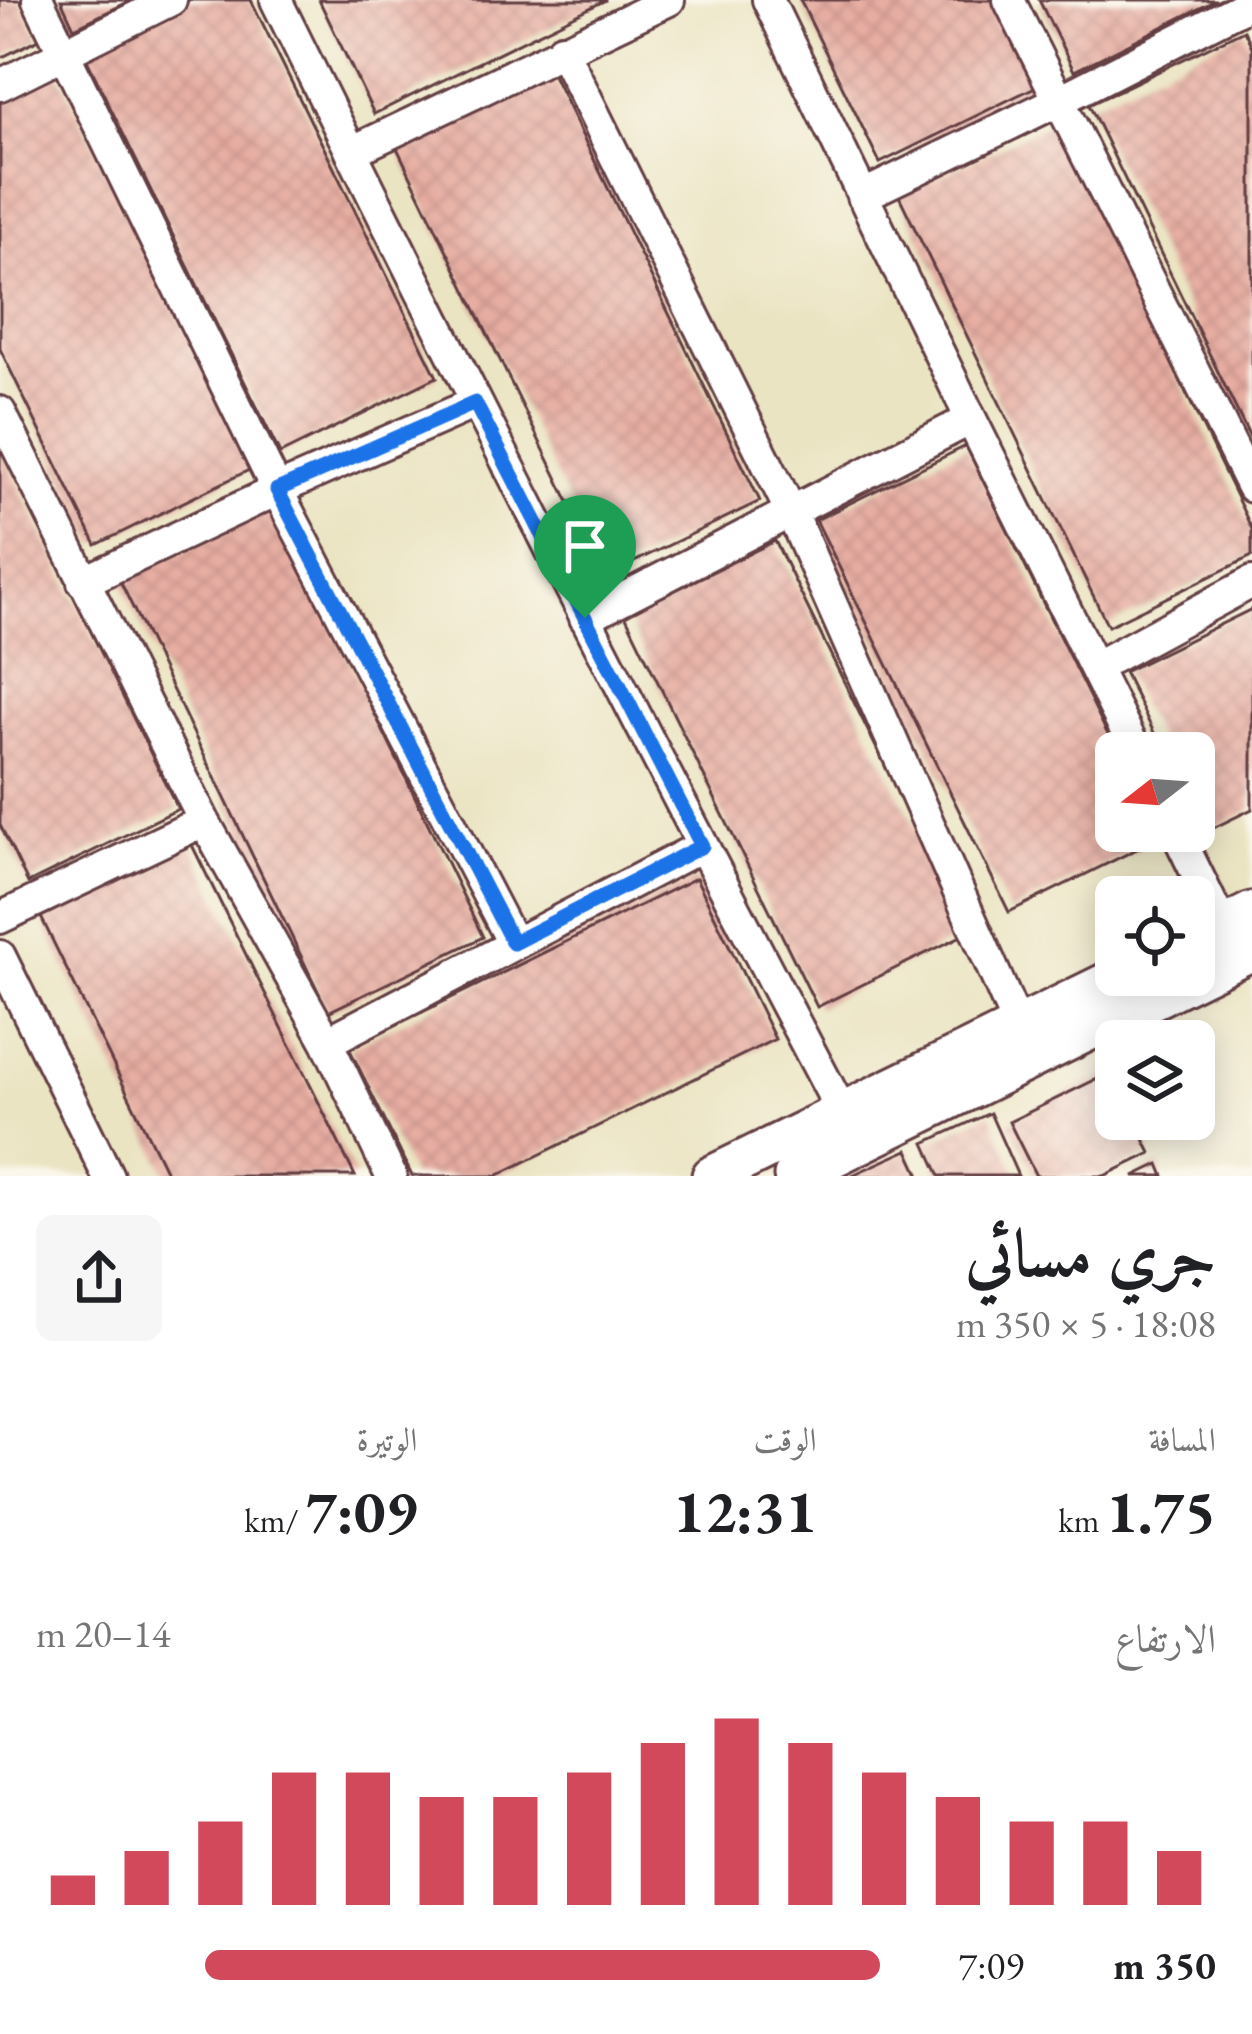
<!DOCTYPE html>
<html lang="ar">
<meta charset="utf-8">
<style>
body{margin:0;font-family:"EB Garamond",Amiri,serif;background:#f6f6f6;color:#202124;direction:rtl;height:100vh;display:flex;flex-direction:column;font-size:45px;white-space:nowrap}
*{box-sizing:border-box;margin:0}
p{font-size:39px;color:#757577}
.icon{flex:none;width:66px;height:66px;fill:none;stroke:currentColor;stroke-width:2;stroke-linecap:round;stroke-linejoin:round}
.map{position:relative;height:1176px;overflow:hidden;direction:ltr}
.details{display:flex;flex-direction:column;background:#fff;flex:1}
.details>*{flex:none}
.needle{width:78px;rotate:253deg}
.controls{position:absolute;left:1095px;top:732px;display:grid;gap:24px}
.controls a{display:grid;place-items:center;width:120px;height:120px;border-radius:18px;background:#fff;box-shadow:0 6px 30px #0003;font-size:60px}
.pin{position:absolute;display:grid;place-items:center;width:102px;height:102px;color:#fff;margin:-123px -51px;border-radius:50% 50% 50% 0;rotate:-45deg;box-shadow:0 0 12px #0007}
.pin .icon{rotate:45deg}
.round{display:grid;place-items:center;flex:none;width:126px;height:126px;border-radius:18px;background:#f6f6f6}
.headline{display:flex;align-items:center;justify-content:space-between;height:204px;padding:0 36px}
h1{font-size:66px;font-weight:700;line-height:90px}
.stats{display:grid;grid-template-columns:repeat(3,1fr);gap:18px;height:204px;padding:12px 36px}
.stats div{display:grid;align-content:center}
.stats b{font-size:60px;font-weight:700}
.stats small{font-size:33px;font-weight:400}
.stats p{font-size:33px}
.chart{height:336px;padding:24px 36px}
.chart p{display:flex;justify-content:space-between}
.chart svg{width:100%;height:216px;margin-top:12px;stroke:#d1495b;stroke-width:6}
ul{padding:0 36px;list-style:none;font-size:39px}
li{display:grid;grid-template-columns:192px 144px 1fr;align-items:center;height:90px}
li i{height:30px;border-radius:15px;background:#d1495b}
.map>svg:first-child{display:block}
</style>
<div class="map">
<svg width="1252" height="1176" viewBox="0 0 1252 1176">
<defs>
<pattern id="building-cross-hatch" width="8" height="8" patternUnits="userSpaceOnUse" patternTransform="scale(3)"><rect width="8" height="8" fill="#e7ada2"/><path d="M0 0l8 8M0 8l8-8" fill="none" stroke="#c8948c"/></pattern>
</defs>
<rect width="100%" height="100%" fill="#fbf7ec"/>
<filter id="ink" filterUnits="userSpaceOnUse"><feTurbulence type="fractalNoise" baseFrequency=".00833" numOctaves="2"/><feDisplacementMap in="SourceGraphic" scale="24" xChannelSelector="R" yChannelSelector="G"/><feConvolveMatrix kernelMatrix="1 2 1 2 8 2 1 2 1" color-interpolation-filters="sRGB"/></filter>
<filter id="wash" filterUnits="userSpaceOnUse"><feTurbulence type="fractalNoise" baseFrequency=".004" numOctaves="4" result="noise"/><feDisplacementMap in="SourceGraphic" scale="48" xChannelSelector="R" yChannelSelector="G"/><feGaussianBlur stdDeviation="2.7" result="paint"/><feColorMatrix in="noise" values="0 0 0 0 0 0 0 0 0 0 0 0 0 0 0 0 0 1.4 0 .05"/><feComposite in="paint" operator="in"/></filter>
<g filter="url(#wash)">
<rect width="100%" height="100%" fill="#ebe4c3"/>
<g id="blocks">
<path fill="url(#building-cross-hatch)" d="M0,0H20L39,39L0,58Z
M61,0H132L74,28Z
M188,0H251L437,377L280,454L83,52Z
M319,0H606L374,114Z
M800,0H995L1037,86L880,163Z
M1039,0H1216L1074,71Z
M1244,30L1252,47V442L1089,105Z
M55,66L253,468L96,545L0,349V93Z
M551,71L760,501L605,576L396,146Z
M1054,121L1252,529V556L1108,626L899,196Z
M0,446L178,809L28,883L0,825Z
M966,446L1116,751V831H1155L1159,838L1009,912L816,520Z
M274,506L483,937L328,1012L120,581Z
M775,541L967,933L817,1007L625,615Z
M1252,609V809L1203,833L1194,815V753H1164L1124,672Z
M191,843L355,1176H168L41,917Z
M696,878L775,1039L496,1176H412L349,1048Z
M1111,1072L1116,1082V1119H1134L1151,1153L1104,1176H1036L1009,1122Z
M990,1113L1018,1176H940L925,1143Z
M908,1150L920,1176H850Z
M1159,1164L1164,1176H1134Z"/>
</g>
</g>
<g filter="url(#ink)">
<use href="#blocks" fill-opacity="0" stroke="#623d42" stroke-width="3"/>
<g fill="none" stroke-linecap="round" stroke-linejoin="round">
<g stroke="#623d42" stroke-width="36">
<path id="minor" d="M38,0L277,490L513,943
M276,0C460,373 648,744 842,1112
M768,0L971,419L1137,753
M1009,0L1252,487
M562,49L791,512L1018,1026
M0,85L171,0
M351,152L669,0
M862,196L1060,100L1252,2
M0,412L204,821L327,1042L391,1176
M83,582L277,490L475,403
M585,618L971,419
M1095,667L1252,582
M1176,831L1223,927
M0,918L204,821
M0,956L108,1176
M327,1042L702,846"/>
</g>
<g stroke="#623d42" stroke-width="45">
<path id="tertiary" d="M1194,941L1252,912
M712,1176L1123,975
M794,1176L1252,950"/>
</g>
<use href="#minor" stroke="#fff" stroke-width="30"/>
<use href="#tertiary" stroke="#fff" stroke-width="39"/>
</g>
</g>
<g fill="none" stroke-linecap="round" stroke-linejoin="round" filter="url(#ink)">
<g stroke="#fff" stroke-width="24">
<path id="route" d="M475,403L702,846L513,943L277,490Z"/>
</g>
<use href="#route" stroke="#1a73e8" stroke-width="15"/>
</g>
</svg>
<div class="controls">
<a><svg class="needle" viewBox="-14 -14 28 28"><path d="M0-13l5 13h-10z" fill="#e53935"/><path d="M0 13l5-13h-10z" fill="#757577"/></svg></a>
<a><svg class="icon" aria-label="locate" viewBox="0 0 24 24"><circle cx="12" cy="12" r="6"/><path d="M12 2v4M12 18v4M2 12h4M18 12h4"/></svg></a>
<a><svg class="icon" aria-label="layers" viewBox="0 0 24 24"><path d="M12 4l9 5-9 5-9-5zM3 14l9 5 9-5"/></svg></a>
</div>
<div class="pin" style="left:585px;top:618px;background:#1e9e55"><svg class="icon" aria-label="arrive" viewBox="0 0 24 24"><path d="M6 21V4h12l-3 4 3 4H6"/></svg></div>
</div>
<section class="details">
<div class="headline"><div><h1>جري مسائي</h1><p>18:08 · 5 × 350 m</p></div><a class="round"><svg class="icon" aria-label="share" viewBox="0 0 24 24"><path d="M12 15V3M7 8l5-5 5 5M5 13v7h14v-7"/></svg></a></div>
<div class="stats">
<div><p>المسافة</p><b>1.75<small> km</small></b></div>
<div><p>الوقت</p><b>12:31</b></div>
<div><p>الوتيرة</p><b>7:09<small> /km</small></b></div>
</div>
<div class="chart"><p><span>الارتفاع</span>14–20 m</p>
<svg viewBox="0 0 160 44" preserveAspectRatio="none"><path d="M5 44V38M15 44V33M25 44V27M35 44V17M45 44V17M55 44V22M65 44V22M75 44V17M85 44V11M95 44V6M105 44V11M115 44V17M125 44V22M135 44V27M145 44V27M155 44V33"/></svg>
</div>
<ul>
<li><b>350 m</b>7:09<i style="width:80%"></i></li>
</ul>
</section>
